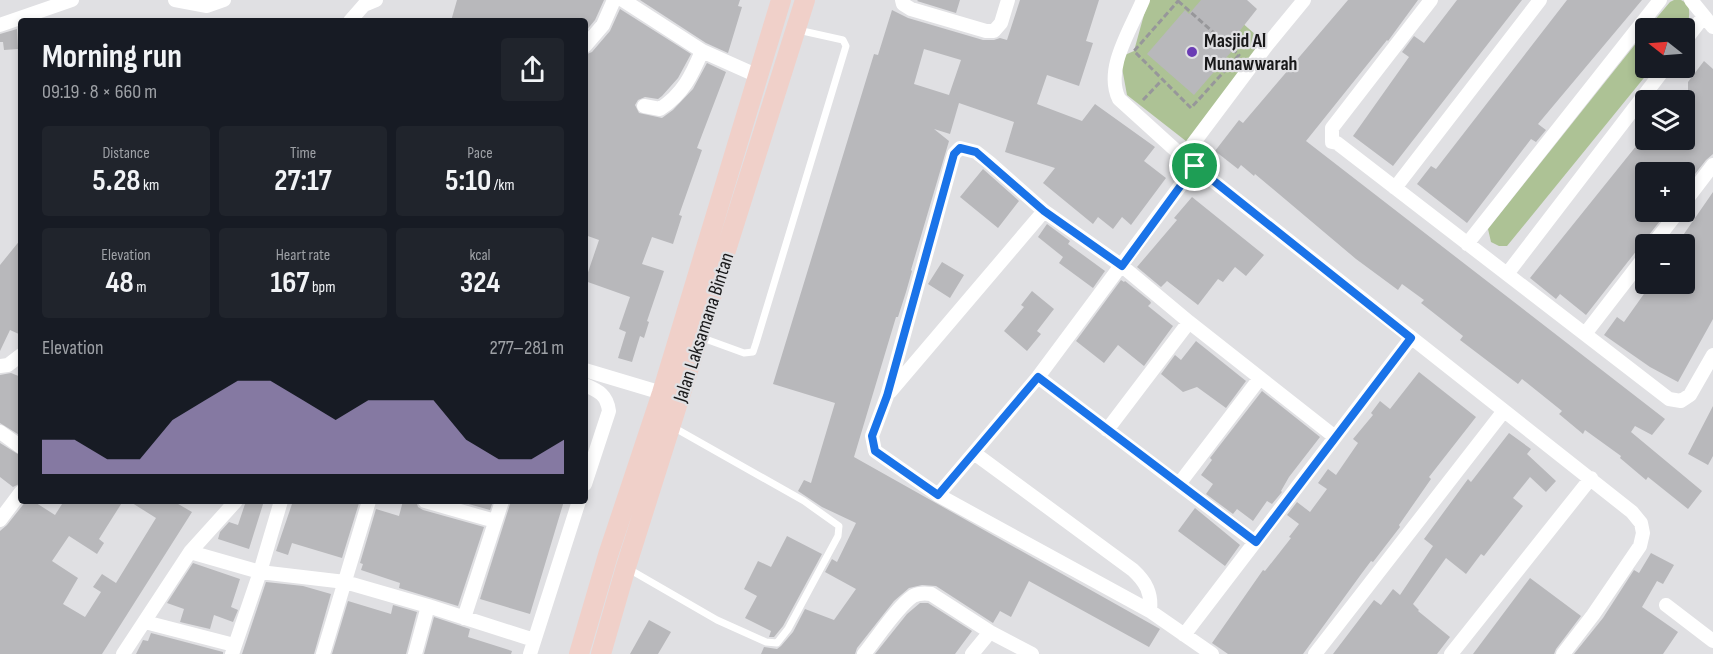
<!DOCTYPE html>
<meta charset="utf-8">
<style>
body{margin:0;font-family:"Sofia Sans Condensed",sans-serif;background:#20242c;color:#f1f3f6;height:100vh;display:flex;flex-direction:column;font-size:22px;white-space:nowrap}
*{box-sizing:border-box;margin:0}
p{font-size:20px;color:#9ea1a6}
.icon{flex:none;width:33px;height:33px;fill:none;stroke:currentColor;stroke-width:2;stroke-linecap:round;stroke-linejoin:round}
.map{position:relative;flex:1;overflow:hidden}
.panel{position:absolute;left:18px;top:18px;width:570px;height:486px;display:flex;flex-direction:column;background:#171b24;border-radius:6px;box-shadow:0 3px 9px #0003}
.panel>*{flex:none}
.needle{width:39px;rotate:287deg}
.fabs{position:absolute;left:1635px;top:18px;display:grid;gap:12px}
.fabs a{display:grid;place-items:center;width:60px;height:60px;border-radius:6px;background:#171b24;box-shadow:0 3px 9px #0003;font-size:30px}
.pin{position:absolute;display:grid;place-items:center;width:51px;height:51px;color:#fff;margin:-26px;border:3px solid #fff;border-radius:50%;box-shadow:0 2px 6px #0007}
.round{display:grid;place-items:center;flex:none;width:63px;height:63px;border-radius:6px;background:#20242c}
.headline{display:flex;align-items:center;justify-content:space-between;height:102px;padding:0 24px}
h1{font-size:33px;font-weight:700;line-height:45px}
.metrics{display:grid;grid-template-columns:repeat(3,1fr);gap:9px;height:102px;padding:6px 24px}
.metrics div{display:grid;align-content:center;border-radius:6px;background:#20242c;text-align:center}
.metrics b{font-size:30px;font-weight:700}
.metrics small{font-size:16px;font-weight:400}
.metrics p{font-size:16px}
.chart{height:168px;padding:12px 24px}
.chart p{display:flex;justify-content:space-between}
.chart svg{width:100%;height:108px;margin-top:6px;fill:#b4a1d8;opacity:.7}
.map>svg:first-child{display:block}
</style>
<div class="map">
<svg width="1713" height="654" viewBox="0 0 1713 654">
<rect width="100%" height="100%" fill="#e0e0e3"/>
<path fill="#adc295" d="M1148,0H1216L1264,42L1191,145L1127,95L1120,57L1134,51Z
M1674,0H1681L1688,4C1690,14 1690,20 1684,28H1648L1670,2Z
M1645,32L1646,68H1652L1507,246H1499L1491,242L1488,229Z"/>
<path fill="#b8b8bb" fill-rule="evenodd" d="M457,0H604L595,20L585,32V21H451Z
M640,0H740L738,6L742,7L728,53L706,43Z
M918,0H960L956,13L917,1Z
M1020,0H1099L1086,41L1093,43L1079,86L1047,75L1037,104L1082,121L1095,104L1155,147L1144,161L1166,178L1131,225L1122,217L1113,229L1098,217L1093,224L1043,183L1055,168L1005,152L1014,122L959,103L950,134L934,129L949,141L911,270L912,271L906,292L898,317H896L854,457L1160,629L1149,647L1029,581L1011,617L1000,611L993,623L936,586L922,585L909,588L894,601L857,648L855,654H761L764,647L777,649L781,646L793,632L805,609L834,620L856,589L825,572L832,559L837,562L856,523L822,507L798,491L804,480L811,483L835,403L773,384L874,54L878,55L892,10L908,18L983,40H994L1000,38L1007,40ZM924,49L961,60L949,95L914,84Z
M1201,0H1247L1257,9L1227,47L1232,51L1194,95L1147,54L1185,10L1189,14Z
M1348,0H1418L1388,41L1387,40L1306,141L1665,419L1652,435L1635,426L1631,432L1702,491L1688,509L1648,477L1646,480L1620,458L1621,456L1585,430L1583,434L1559,414L1562,411L1522,379L1518,384L1460,340L1463,336L1421,303L1424,300L1402,284L1398,290L1356,259L1255,174L1254,176L1241,165L1238,169L1215,151L1239,120L1243,123Z
M1457,0H1522L1393,166L1353,136L1409,57L1402,52L1414,36L1424,43Z
M1567,0H1642L1538,124L1546,130L1536,142L1531,139L1467,223L1417,184L1431,166L1436,169Z
M620,9L691,54L678,78L662,96L658,99L645,97L638,100L635,105L639,113L662,118L673,110L693,89L707,63L726,72L697,148L702,150L679,215L682,216L673,244L652,237L642,264L664,271L647,321L649,322L644,338L640,336L632,362L618,358L626,332L619,329L630,297L585,281L599,240L585,235V55L592,52L610,31Z
M17,29L18,49L4,50L3,42H0V34Z
M1704,61L1713,69V154L1706,160L1684,188V172H1646V212H1667L1586,315L1560,294L1556,299L1530,278L1641,140H1684V101L1688,104V82Z
M983,169L1019,201L998,228L960,197Z
M1713,192V319L1678,382L1650,367L1604,335L1617,317L1624,322L1651,284H1684V244H1677Z
M1192,197L1264,255L1246,276L1235,267L1223,282L1218,279L1198,305L1167,281L1161,287L1137,267L1177,220L1174,218Z
M1047,224L1070,241L1068,244L1105,271L1093,288L1059,263L1063,257L1038,237Z
M21,239V335L10,330L0,351V265Z
M942,262L964,275L950,298L928,284Z
M1121,280L1124,282L1125,281L1150,301L1151,303L1148,306L1173,326L1144,366L1118,345L1104,363L1076,341Z
M1032,291L1054,309L1037,331L1041,334L1027,351L1004,331L1024,307L1021,305Z
M1196,341L1246,381L1226,408L1197,387L1183,392L1161,374L1175,355L1181,360Z
M1419,372L1476,417L1429,477L1431,479L1399,525L1400,527L1373,562L1371,561L1362,573L1303,654H1228L1212,643L1263,570L1265,571L1291,538L1289,537L1299,524L1287,515L1297,502L1310,512L1327,489L1318,483L1328,469L1336,475L1358,443L1353,439L1373,415L1371,413L1380,401L1390,409Z
M11,373L21,377V436L0,423V375Z
M1262,391L1320,437L1289,477L1281,491L1282,492L1272,504L1267,501L1253,521L1237,509L1233,514L1206,494L1213,484L1201,475L1212,460L1210,458Z
M1713,406V456L1708,465L1688,454Z
M1509,433L1531,449L1527,454L1556,481L1546,492L1530,477L1513,498L1523,506L1484,556L1481,554L1466,574L1446,558L1413,604L1419,610L1418,611L1450,637L1437,654H1333L1374,600L1381,605L1393,589L1400,595L1433,546L1424,539L1468,479L1471,482Z
M0,443L21,456V483L13,487L0,477Z
M26,501H33L55,515L64,501H123L99,539L104,543L97,554L69,536L52,561L78,578L63,604L85,617L101,592L93,587L102,574L116,583L156,518L129,501H173L192,512L102,654H0V531L7,525Z
M246,501H264L249,549L218,539L220,532L229,522L238,525Z
M293,501H352L359,503L342,558L292,543L288,555L276,551Z
M403,501H416L418,507L423,510L484,527L458,606L399,588L400,583L361,570L363,564L360,563L376,509L399,516Z
M458,501H493L490,510Z
M511,501H564L530,614L480,599Z
M1195,508L1240,545L1225,566L1178,531Z
M787,536L822,554L783,626L774,637H769L771,631L745,618L757,596L744,589L758,561L771,567Z
M1651,553L1674,565L1663,584L1657,581L1642,607L1678,632L1663,654H1574L1603,618L1634,570L1639,573Z
M193,563L240,579L231,607L238,610L233,622L214,615L210,629L180,622L184,609L167,603Z
M1530,578L1581,616L1556,649L1554,654H1473Z
M266,582L303,586L331,594L314,654H242Z
M348,601L391,614L393,605L417,612L406,654H332Z
M920,603H928L972,631L955,654H875L907,614Z
M434,617L470,629L468,637L512,651L511,654H424Z
M649,620L671,632L658,654H630Z
M151,633L223,652V654H136L143,640L148,641Z"/>
<g fill="none" stroke-linecap="round" stroke-linejoin="round">
<path stroke="#97979a" stroke-width="3" stroke-dasharray="6 3" stroke-linecap="butt" d="M1178,1L1239,55L1191,108L1134,51Z
M1143,100L1162,80"/>
<path stroke="#fff" stroke-width="7" d="M700,337L744,353L753,352L756,343L846,46L843,40L798,30
M627,568L717,620L766,642L777,643L788,629L838,536L839,526L804,501L673,427"/>
<path stroke="#fff" stroke-width="14" d="M175,0L207,6L224,0
M623,0L702,51L758,76
M902,0L903,4L911,9L986,31H994L1001,23L1008,0
M1143,0C1131,29 1104,69 1119,99L1183,157L1632,512L1641,523L1643,533L1640,546L1593,615L1563,654
M1431,0L1332,128V142L1337,143L1669,399L1681,401L1690,395L1713,355
M1691,0L1713,27
M350,21L364,5L376,0
M0,25L72,0
M1684,42L1704,16
M585,46L603,25L614,0
M644,106L660,109C683,94 692,75 702,51
M1183,157L1267,45L1304,0
M1395,188L1540,0
M1684,203L1713,165
M1467,244L1660,0
M1653,244L1678,212
M1507,274L1665,68
M1585,334L1646,255
M0,366L8,365L21,355
M585,370L662,393
M1038,377L1255,542
M585,385C599,391 607,395 609,411L585,484
M890,392L1044,211
M1107,430L1189,322
M0,432L21,447
M974,453L1133,570C1146,582 1152,593 1150,611
M1179,484L1260,378
M938,495L1038,377L1195,166
M425,501L495,521
M0,520L21,492
M190,552L260,572L345,582L428,606L534,640
M1666,605L1713,641
M464,618L502,501
M145,622L234,645
M1184,635L1411,338
M123,654L190,552L236,501
M232,654L260,572L281,501
M323,654L369,501
M415,654L428,606
M530,654L579,501
M864,654C877,638 897,607 913,596C919,593 925,593 931,594L990,632L1032,654
M972,654L990,632
M1212,654L1150,611L938,495L875,451L872,436L887,396L954,154L960,148L976,152L990,163L1044,211L1122,266L1189,322L1335,437
M1315,654L1503,412
M1451,654L1591,478"/>
<path stroke="#f0d0c9" stroke-width="20" d="M579,654L608,555L662,393L781,0
M601,654L626,567L805,0"/>
</g>
<g fill="none" stroke-linecap="round" stroke-linejoin="round">
<g stroke="#fff" stroke-width="12">
<path id="route" d="M960,148L976,152L1044,211L1122,266L1195,166L1411,338L1256,542L1038,377L938,495L875,451L872,436L887,396L954,154Z"/>
</g>
<use href="#route" stroke="#1a73e8" stroke-width="8"/>
</g>
<circle fill="#6a3cb4" stroke="#e0e0e3" stroke-width="2" cx="1192" cy="52" r="6"/>
<g text-anchor="middle" stroke-width="4.5" stroke-linejoin="round" paint-order="stroke">
<g font-size="20" font-weight="bold" fill="#181819" stroke="#e0e0e3" text-anchor="start">
<text x="1204" y="47">Masjid Al<tspan x="1204" dy="23">Munawwarah</tspan></text>
</g>
<g font-size="20" fill="#181819" stroke="#e0e0e3">
<text transform="translate(703 327) rotate(-72)" y="7">Jalan Laksamana Bintan</text>
</g>
</g>
</svg>
<div class="fabs">
<a><svg class="needle" viewBox="-14 -14 28 28"><path d="M0-13l5 13h-10z" fill="#e53935"/><path d="M0 13l5-13h-10z" fill="#9ea1a6"/></svg></a>
<a><svg class="icon" aria-label="layers" viewBox="0 0 24 24"><path d="M12 4l9 5-9 5-9-5zM3 14l9 5 9-5"/></svg></a>
<a>+</a>
<a>−</a>
</div>
<div class="pin" style="left:1195px;top:166px;background:#1e9e55"><svg class="icon" aria-label="arrive" viewBox="0 0 24 24"><path d="M6 21V4h12l-3 4 3 4H6"/></svg></div>
<section class="panel">
<div class="headline"><div><h1>Morning run</h1><p>09:19 · 8 × 660 m</p></div><a class="round"><svg class="icon" aria-label="share" viewBox="0 0 24 24"><path d="M12 15V3M7 8l5-5 5 5M5 13v7h14v-7"/></svg></a></div>
<div class="metrics">
<div><p>Distance</p><b>5.28<small> km</small></b></div>
<div><p>Time</p><b>27:17</b></div>
<div><p>Pace</p><b>5:10<small> /km</small></b></div>
</div>
<div class="metrics">
<div><p>Elevation</p><b>48<small> m</small></b></div>
<div><p>Heart rate</p><b>167<small> bpm</small></b></div>
<div><p>kcal</p><b>324</b></div>
</div>
<div class="chart"><p><span>Elevation</span>277–281 m</p>
<svg viewBox="0 0 160 44" preserveAspectRatio="none"><path d="M0 44V30L10 30L20 38L30 38L40 22L50 14L60 6L70 6L80 14L90 22L100 14L110 14L120 14L130 30L140 38L150 38L160 30V44z"/></svg>
</div>
</section>
</div>
